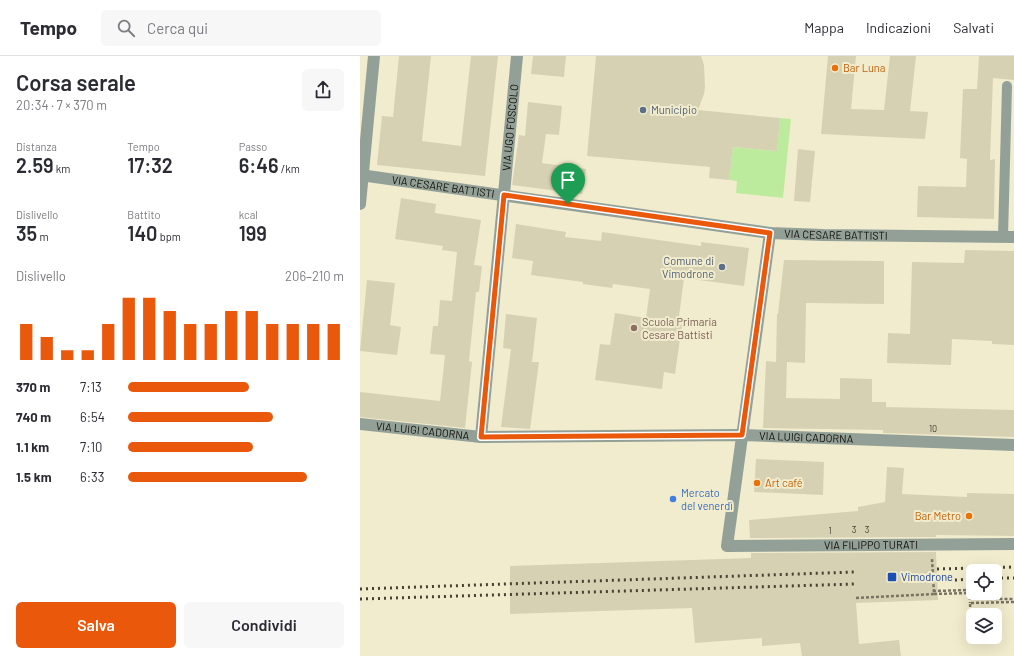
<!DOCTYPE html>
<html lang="it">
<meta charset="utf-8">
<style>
body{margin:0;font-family:Barlow,sans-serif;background:#f7f7f7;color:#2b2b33;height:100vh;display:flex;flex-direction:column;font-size:15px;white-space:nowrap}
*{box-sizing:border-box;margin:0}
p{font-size:13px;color:#7c7c81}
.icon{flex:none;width:22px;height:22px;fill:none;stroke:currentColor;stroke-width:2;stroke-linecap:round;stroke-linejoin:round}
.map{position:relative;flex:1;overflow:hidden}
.sheet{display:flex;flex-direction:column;background:#fff;width:360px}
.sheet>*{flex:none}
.controls{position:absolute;left:606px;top:508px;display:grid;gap:8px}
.controls a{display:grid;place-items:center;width:36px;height:36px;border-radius:6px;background:#fff;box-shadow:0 4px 16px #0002;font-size:20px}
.pin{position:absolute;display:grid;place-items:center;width:34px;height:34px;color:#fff;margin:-41px -17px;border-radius:50% 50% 50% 0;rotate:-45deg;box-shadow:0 0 4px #0007}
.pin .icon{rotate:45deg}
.round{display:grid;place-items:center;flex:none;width:42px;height:42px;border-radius:6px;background:#f7f7f7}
.overview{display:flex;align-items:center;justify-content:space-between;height:68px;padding:0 16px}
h1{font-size:22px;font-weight:600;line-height:30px}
.metrics{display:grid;grid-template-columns:repeat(3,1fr);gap:6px;height:68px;padding:4px 16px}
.metrics div{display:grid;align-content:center}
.metrics b{font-size:20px;font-weight:600}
.metrics small{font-size:11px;font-weight:400}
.metrics p{font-size:11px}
.chart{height:112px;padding:8px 16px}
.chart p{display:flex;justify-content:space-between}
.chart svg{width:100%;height:72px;margin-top:4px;stroke:#ea580c;stroke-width:6}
.action{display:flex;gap:8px;margin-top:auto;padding:8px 16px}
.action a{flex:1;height:46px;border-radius:6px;background:#ea580c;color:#fff;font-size:16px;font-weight:600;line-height:46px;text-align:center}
.action a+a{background:#f7f7f7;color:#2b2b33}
ul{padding:0 16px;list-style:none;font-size:13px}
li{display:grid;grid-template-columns:64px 48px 1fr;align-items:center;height:30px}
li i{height:10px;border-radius:5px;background:#ea580c}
header{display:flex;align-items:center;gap:24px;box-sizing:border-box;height:56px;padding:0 20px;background:#fff;border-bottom:1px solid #e1e1e2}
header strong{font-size:19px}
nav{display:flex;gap:22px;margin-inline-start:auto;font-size:14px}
.search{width:280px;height:36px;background:#f7f7f7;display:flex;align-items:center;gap:10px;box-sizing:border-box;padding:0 14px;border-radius:6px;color:#7c7c81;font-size:15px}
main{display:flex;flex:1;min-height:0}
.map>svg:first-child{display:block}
</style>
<header>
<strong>Tempo</strong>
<div class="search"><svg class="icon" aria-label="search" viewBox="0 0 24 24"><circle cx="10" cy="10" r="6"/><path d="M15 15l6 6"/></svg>Cerca qui</div>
<nav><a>Mappa</a><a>Indicazioni</a><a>Salvati</a></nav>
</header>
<main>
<section class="sheet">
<div class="overview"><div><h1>Corsa serale</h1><p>20:34 · 7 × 370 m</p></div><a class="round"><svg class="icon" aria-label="share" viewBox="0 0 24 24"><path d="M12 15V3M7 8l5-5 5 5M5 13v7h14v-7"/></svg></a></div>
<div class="metrics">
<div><p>Distanza</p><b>2.59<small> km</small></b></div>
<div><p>Tempo</p><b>17:32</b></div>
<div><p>Passo</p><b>6:46<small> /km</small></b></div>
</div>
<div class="metrics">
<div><p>Dislivello</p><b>35<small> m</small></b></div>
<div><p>Battito</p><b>140<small> bpm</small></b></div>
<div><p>kcal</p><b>199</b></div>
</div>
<div class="chart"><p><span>Dislivello</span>206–210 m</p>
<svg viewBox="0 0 160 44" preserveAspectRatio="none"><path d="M5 44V22M15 44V30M25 44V38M35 44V38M45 44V22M55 44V6M65 44V6M75 44V14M85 44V22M95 44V22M105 44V14M115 44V14M125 44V22M135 44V22M145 44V22M155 44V22"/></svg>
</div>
<ul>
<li><b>370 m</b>7:13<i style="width:56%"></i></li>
<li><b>740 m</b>6:54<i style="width:67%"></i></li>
<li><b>1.1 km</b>7:10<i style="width:58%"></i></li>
<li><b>1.5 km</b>6:33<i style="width:83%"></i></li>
</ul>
<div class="action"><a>Salva</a><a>Condividi</a></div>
</section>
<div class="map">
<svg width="654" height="600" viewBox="0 0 654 600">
<rect width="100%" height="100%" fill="#f2ecce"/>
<path fill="#bdeb9d" d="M420,62L431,63L423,142L376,137L377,125L369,124L373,91L417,95Z"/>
<path fill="#d7d1b3" d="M39,0H71L62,85L101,90L111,0H138L125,120L17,109L22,60L33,61Z
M173,0H206L204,21L171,18Z
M236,0H341L344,9L345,31L344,38L338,54L420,62L417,95L373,91L369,124L349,122L350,111L227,100Z
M468,0H496L491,53L524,54L530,0H556L550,55L568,56L565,83L461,78Z
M619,0H654V24L633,22L630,104L635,103L634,163L557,161L558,130L606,131L607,103L600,102L603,33H617Z
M168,46L202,50L199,79L186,78L182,107L226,113L222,138L152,129L159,79L165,80Z
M438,93L455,95L450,146L434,145Z
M41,142L76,148L75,157L121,164L114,209L122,210L119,236H116L109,305L112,306L105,372L0,361V336L80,345L85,299L70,298L73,270H78L80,244L92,245L97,196L82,194L83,190L35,183Z
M156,168L206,176L205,181L241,185L242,176L341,190V186L389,192L384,230L324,222L318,268L322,269L315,318L304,316L302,333L235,324L240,288L250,289L255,257L286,262L290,233L253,228L252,232L223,228V226L171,219L173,205L152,202Z
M605,194L654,195V289L632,288V285L592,283L591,309L527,307L528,277L550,278L552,206L604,207Z
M424,204L524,205V248L446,247L445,307L427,306L426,342L480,343V322L512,323V346H526V351L654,354V381L523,377V374L403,372L406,305L416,306L417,258H418Z
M7,224L35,227L30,269L41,271L37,299L0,295Z
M146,258L177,262L172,306H179L170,373L141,371L151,293L143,292Z
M396,403L464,406L463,439L394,436Z
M527,411L544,412L542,438L607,441V437L654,438V480L576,479V481L390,482L389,464L498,455V451L525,446Z
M576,496L578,544L496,547L499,588L539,584L541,600H442L440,587L402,590V582L335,587L332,552L150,558V510L391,502V497Z"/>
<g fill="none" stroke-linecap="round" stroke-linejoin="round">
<path stroke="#797562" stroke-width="2.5" stroke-dasharray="3 2" stroke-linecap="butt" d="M573,535L610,534L613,535
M616,537L627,543H654
M574,538L610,537V547
M496,542L574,538L572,503
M611,571L610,547L654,546"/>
<path stroke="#93a098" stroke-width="10" d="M643,181L647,30"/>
<g stroke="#93a098" stroke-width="12">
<path id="s1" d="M0,119L410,177L463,179L654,181"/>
<path d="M0,148L14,0"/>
<path id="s2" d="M410,177L367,490L654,488"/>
<path id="s3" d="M0,368L121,381L382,379L654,389"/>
<path id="s4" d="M121,381L157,0"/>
</g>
<path stroke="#454234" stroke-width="3" stroke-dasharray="2 4" stroke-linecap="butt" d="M577,513L654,511
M635,522H654
M577,525L613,523
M0,533L495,516
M0,543L495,528"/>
</g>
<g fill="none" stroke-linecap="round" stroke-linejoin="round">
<g stroke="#fff" stroke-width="8">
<path id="route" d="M144,139L410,177L382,379L121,381Z"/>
</g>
<use href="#route" stroke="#ea580c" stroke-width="5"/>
</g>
<g fill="#e8710a" stroke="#f2ecce" stroke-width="1.5">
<circle cx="475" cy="12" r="4"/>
<circle cx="397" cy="427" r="4"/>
<circle cx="609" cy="460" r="4"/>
</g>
<g fill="#5c6f8a" stroke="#f2ecce" stroke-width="1.5">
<circle cx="283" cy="54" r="4"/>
<circle cx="362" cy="211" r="4"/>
</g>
<circle fill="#8d6e63" stroke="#f2ecce" stroke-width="1.5" cx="274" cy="272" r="4"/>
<circle fill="#3f7fe0" stroke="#f2ecce" stroke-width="1.5" cx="313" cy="443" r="4"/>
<rect fill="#1a4fb4" stroke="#f2ecce" stroke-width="1.5" x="527" y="516" width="10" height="10" rx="2"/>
<g text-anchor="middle" stroke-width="4" stroke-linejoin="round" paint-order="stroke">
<g font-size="9" fill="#413e30">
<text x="573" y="376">10</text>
<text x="494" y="477">3</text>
<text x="507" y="477">3</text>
<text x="470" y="478">1</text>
</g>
<g font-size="11" fill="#c56008" stroke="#f2ecce" text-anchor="start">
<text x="483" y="16">Bar Luna</text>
<text x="405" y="431">Art café</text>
<text x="601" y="464" text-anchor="end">Bar Metro</text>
</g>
<g font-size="11" fill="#4e5e75" stroke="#f2ecce" text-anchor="start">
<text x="291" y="58">Municipio</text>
<text x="354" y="209" text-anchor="end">Comune di<tspan x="354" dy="13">Vimodrone</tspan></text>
</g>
<g font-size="11" fill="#0f0d04" stroke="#f2ecce">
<text dy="4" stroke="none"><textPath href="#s4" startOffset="311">VIA UGO FOSCOLO</textPath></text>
<text dy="4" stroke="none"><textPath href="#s1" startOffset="84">VIA CESARE BATTISTI</textPath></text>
<text dy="4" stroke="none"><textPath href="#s1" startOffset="480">VIA CESARE BATTISTI</textPath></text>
<text dy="4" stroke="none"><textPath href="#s3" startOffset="63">VIA LUIGI CADORNA</textPath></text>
<text dy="4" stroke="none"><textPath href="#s3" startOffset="447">VIA LUIGI CADORNA</textPath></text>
<text dy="4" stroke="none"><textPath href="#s2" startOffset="460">VIA FILIPPO TURATI</textPath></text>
</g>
<g font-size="11" fill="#785e54" stroke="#f2ecce" text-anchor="start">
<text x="282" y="270">Scuola Primaria<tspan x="282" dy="13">Cesare Battisti</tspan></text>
</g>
<g font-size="11" fill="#366cbe" stroke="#f2ecce" text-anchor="start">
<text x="321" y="441">Mercato<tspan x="321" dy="13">del venerdì</tspan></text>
</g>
<g font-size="11" fill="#164399" stroke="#f2ecce" text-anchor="start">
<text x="541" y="525">Vimodrone</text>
</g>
</g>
</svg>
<div class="controls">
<a><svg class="icon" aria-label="locate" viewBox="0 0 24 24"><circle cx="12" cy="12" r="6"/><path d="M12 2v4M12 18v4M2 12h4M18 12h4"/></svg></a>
<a><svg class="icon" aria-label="layers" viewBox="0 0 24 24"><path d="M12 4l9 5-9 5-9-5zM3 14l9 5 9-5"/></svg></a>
</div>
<div class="pin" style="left:208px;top:148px;background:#1e9e55"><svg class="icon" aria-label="arrive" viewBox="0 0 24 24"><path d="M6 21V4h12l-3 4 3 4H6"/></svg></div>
</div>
</main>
